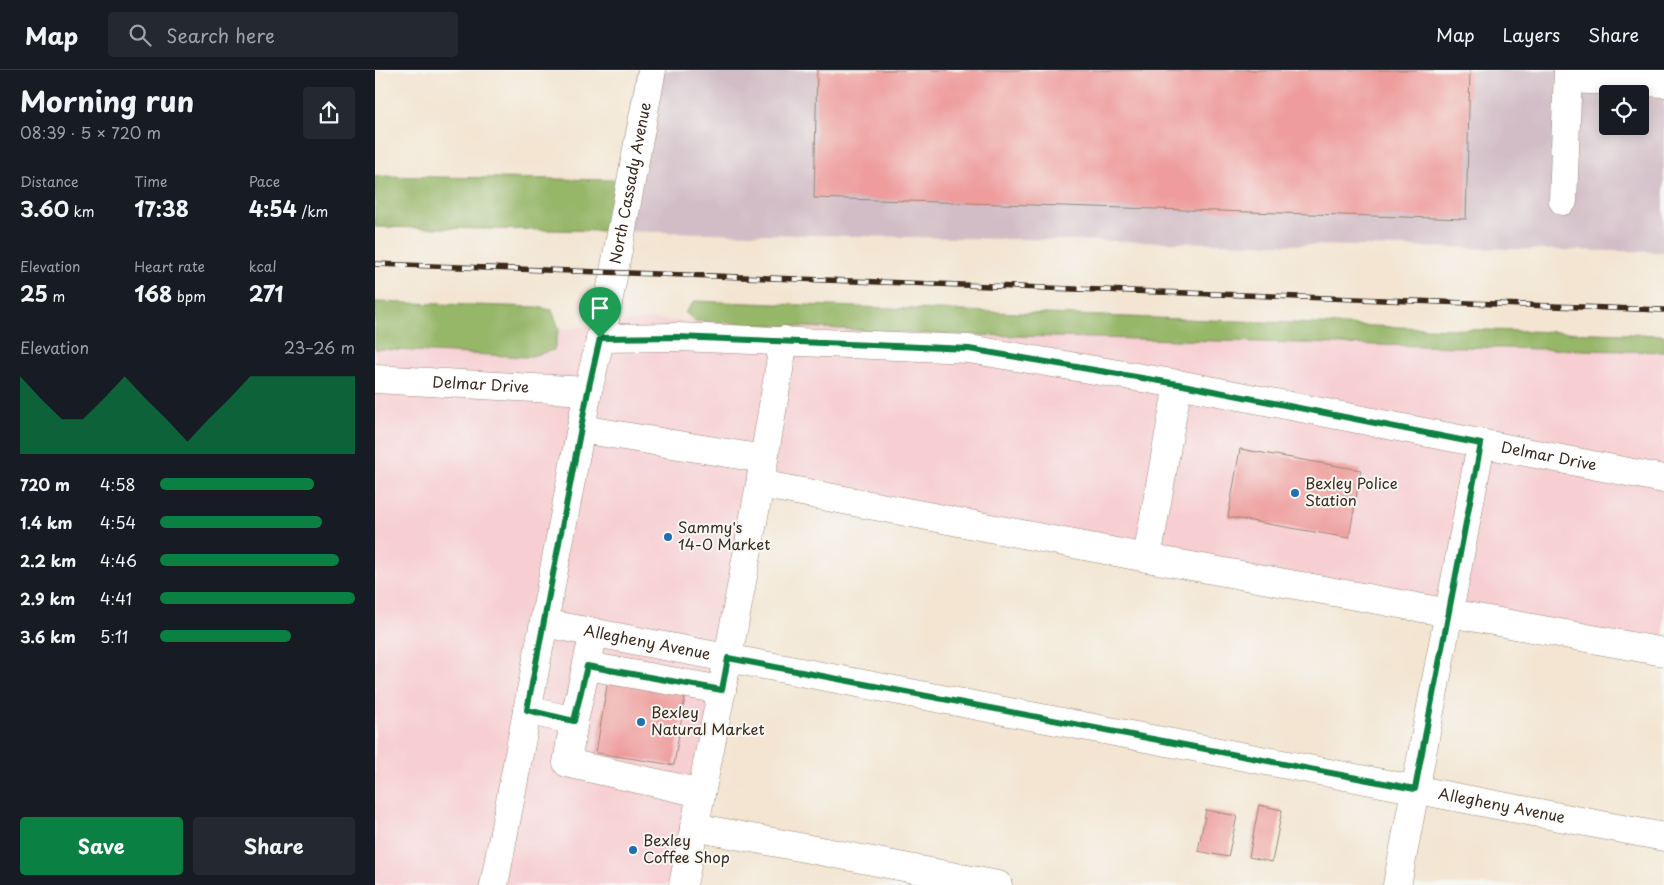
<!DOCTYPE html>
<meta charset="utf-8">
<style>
body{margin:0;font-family:"Playpen Sans",sans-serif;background:#242831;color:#f1f3f6;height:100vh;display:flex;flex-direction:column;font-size:19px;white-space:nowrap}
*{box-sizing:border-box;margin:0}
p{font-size:16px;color:#9ea1a6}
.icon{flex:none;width:28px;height:28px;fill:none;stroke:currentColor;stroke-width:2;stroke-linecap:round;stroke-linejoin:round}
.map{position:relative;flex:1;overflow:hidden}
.details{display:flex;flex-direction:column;background:#171b24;width:375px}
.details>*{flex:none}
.fabs{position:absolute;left:1224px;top:15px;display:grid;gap:10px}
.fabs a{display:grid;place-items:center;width:50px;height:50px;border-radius:5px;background:#171b24;box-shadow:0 2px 12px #0003;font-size:25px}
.pin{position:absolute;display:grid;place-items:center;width:42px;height:42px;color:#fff;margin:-51px -21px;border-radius:50% 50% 50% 0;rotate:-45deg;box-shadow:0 0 5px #0007}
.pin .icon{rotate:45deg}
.round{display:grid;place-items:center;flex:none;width:52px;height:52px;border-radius:5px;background:#242831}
.head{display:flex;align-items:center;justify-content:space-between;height:85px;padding:0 20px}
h1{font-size:28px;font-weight:700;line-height:38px}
.stats{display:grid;grid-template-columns:repeat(3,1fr);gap:8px;height:85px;padding:5px 20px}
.stats div{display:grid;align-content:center}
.stats b{font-size:21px;font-weight:700}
.stats small{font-size:14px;font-weight:400}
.stats p{font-size:14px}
.chart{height:140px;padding:10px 20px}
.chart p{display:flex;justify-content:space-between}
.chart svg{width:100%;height:90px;margin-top:5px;fill:#0b8043;opacity:.7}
.action{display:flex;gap:10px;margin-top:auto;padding:10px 20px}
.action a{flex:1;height:58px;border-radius:5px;background:#0b8043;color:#fff;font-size:20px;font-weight:700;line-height:58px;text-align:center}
.action a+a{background:#242831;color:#f1f3f6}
ul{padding:0 20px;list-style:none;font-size:16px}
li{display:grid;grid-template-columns:80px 60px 1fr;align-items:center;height:38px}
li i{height:12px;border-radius:6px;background:#0b8043}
header{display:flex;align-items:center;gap:30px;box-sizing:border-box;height:70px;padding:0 25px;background:#171b24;border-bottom:1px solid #363941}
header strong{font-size:24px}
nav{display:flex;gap:28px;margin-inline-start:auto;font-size:18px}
.search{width:350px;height:45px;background:#242831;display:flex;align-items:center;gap:12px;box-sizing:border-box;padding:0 18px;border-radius:5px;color:#9ea1a6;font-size:19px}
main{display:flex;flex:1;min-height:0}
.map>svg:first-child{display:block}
</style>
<header>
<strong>Map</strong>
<div class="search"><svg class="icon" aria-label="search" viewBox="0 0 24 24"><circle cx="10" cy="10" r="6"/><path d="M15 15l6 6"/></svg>Search here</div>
<nav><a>Map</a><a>Layers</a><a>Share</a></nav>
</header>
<main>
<section class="details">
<div class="head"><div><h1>Morning run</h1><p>08:39 · 5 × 720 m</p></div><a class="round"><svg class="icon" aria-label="share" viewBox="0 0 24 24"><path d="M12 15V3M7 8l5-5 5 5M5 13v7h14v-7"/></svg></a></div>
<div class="stats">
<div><p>Distance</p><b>3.60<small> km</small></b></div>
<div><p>Time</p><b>17:38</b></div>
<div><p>Pace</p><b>4:54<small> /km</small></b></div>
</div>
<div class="stats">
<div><p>Elevation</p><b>25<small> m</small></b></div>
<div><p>Heart rate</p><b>168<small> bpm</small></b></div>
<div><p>kcal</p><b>271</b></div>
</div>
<div class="chart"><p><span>Elevation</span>23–26 m</p>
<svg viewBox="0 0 160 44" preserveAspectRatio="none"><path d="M0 44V6L10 17L20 27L30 27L40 17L50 6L60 17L70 27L80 38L90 27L100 17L110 6L120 6L130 6L140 6L150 6L160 6V44z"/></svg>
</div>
<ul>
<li><b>720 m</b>4:58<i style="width:79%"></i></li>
<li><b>1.4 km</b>4:54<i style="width:83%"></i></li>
<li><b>2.2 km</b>4:46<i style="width:92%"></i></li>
<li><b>2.9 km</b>4:41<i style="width:100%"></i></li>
<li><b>3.6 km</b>5:11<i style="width:67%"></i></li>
</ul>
<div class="action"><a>Save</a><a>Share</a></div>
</section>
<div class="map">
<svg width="1289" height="815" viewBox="0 0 1289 815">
<rect width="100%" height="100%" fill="#f6f6f2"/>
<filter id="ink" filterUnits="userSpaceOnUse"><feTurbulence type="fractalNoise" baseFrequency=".02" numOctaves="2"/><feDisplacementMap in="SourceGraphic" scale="10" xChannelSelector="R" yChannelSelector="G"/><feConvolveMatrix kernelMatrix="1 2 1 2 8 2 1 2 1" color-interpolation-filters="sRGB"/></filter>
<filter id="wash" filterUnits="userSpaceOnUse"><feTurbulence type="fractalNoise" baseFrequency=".0096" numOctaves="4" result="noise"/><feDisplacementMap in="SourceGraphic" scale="20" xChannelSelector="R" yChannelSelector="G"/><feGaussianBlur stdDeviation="1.12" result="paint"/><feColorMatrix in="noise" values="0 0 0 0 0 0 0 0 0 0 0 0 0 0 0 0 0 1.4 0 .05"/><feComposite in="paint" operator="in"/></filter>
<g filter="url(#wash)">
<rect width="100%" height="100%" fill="#f3e5d1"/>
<path fill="#f7cfd2" d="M277,249L560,264L1289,282V588L384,413L307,815H0V279L152,287L179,280L184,259Z"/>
<path fill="#d2bdc6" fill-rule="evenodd" d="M263,0H1289V182L231,161ZM1232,24H1265V56H1232Z"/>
<path fill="#96b668" stroke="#687043" d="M0,106L242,110L231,161L0,157Z
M320,231L1078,259L1289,265V282L560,264L319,251L310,242Z
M0,232L162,237L177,240L184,259L179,280L152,287L0,279Z"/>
<g id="blocks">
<path fill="#ee9d9c" d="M442,0H1095L1091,149L439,128Z
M865,379L986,400L974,468L853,447Z
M233,609L311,621L299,695L221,683Z
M884,735L907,740L897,792L874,787Z
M831,740L862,746L853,787L823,781Z"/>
</g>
</g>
<g filter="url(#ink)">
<use href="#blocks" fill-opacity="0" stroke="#978878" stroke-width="1"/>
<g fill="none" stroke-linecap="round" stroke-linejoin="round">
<g stroke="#978878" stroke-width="29">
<g id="minor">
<path d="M1193,9L1289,13"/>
<path d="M1188,131L1193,0"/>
<path id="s1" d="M225,268L302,267L594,279L803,314L1289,409"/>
<path id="s2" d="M0,309L213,321"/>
<path d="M206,359L389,389"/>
<path d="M386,407L409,270"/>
<path d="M772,488L803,314"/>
<path id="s3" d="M169,553L1289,767"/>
<path d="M212,596L347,620"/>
<path d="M152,640L199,651L219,562"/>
<path d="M199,651L192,693L326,723"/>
<path d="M319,757L623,815"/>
<path id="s4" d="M119,815L213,321L230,249L277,0"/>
<path d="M308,815L353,588L385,414L772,488L1289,582"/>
<path d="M1022,815L1106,374"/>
</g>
</g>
<use href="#minor" stroke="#fff" stroke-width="28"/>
<g stroke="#3b2a1e" stroke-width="5.5">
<path id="rail" d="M0,194L1289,240"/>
</g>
<use href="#rail" stroke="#f6f6f2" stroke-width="4" stroke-dasharray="11" stroke-linecap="butt"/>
</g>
</g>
<g fill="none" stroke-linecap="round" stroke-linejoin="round" filter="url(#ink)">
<g stroke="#fff" stroke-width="10">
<path id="route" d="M302,267L594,279L803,314L1106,374L1040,719L353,588L347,620L212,596L199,651L152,640L213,321L225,268Z"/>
</g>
<use href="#route" stroke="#0b8043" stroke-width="6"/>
</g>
<g fill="#1f6fb2" stroke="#f6f6f2" stroke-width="2">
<circle cx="920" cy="423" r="5"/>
<circle cx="293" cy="467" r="5"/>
<circle cx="266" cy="652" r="5"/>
<circle cx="258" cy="780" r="5"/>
</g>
<g text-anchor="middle" stroke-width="4" stroke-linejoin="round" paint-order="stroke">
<g font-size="15" fill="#3b2a1e" stroke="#f6f6f2">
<text dy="5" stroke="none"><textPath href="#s4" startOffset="715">North Cassady Avenue</textPath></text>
<text dy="5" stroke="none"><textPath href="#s2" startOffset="106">Delmar Drive</textPath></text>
<text dy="5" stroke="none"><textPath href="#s1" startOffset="959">Delmar Drive</textPath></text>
<text dy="5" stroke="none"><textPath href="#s3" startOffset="105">Allegheny Avenue</textPath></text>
<text dy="5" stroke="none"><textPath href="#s3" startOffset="975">Allegheny Avenue</textPath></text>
</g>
<g font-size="15" fill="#3b2a1e" stroke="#f6f6f2" text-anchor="start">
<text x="930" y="419">Bexley Police<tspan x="930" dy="17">Station</tspan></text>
<text x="303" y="463">Sammy's<tspan x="303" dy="17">14-0 Market</tspan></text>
<text x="276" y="648">Bexley<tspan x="276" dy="17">Natural Market</tspan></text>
<text x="268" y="776">Bexley<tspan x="268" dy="17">Coffee Shop</tspan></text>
</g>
</g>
</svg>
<div class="fabs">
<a><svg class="icon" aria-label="locate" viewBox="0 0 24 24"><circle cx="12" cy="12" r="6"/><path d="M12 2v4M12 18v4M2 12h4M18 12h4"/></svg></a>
</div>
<div class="pin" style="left:225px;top:268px;background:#1e9e55"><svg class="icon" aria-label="arrive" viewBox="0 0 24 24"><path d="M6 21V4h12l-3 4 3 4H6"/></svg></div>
</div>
</main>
